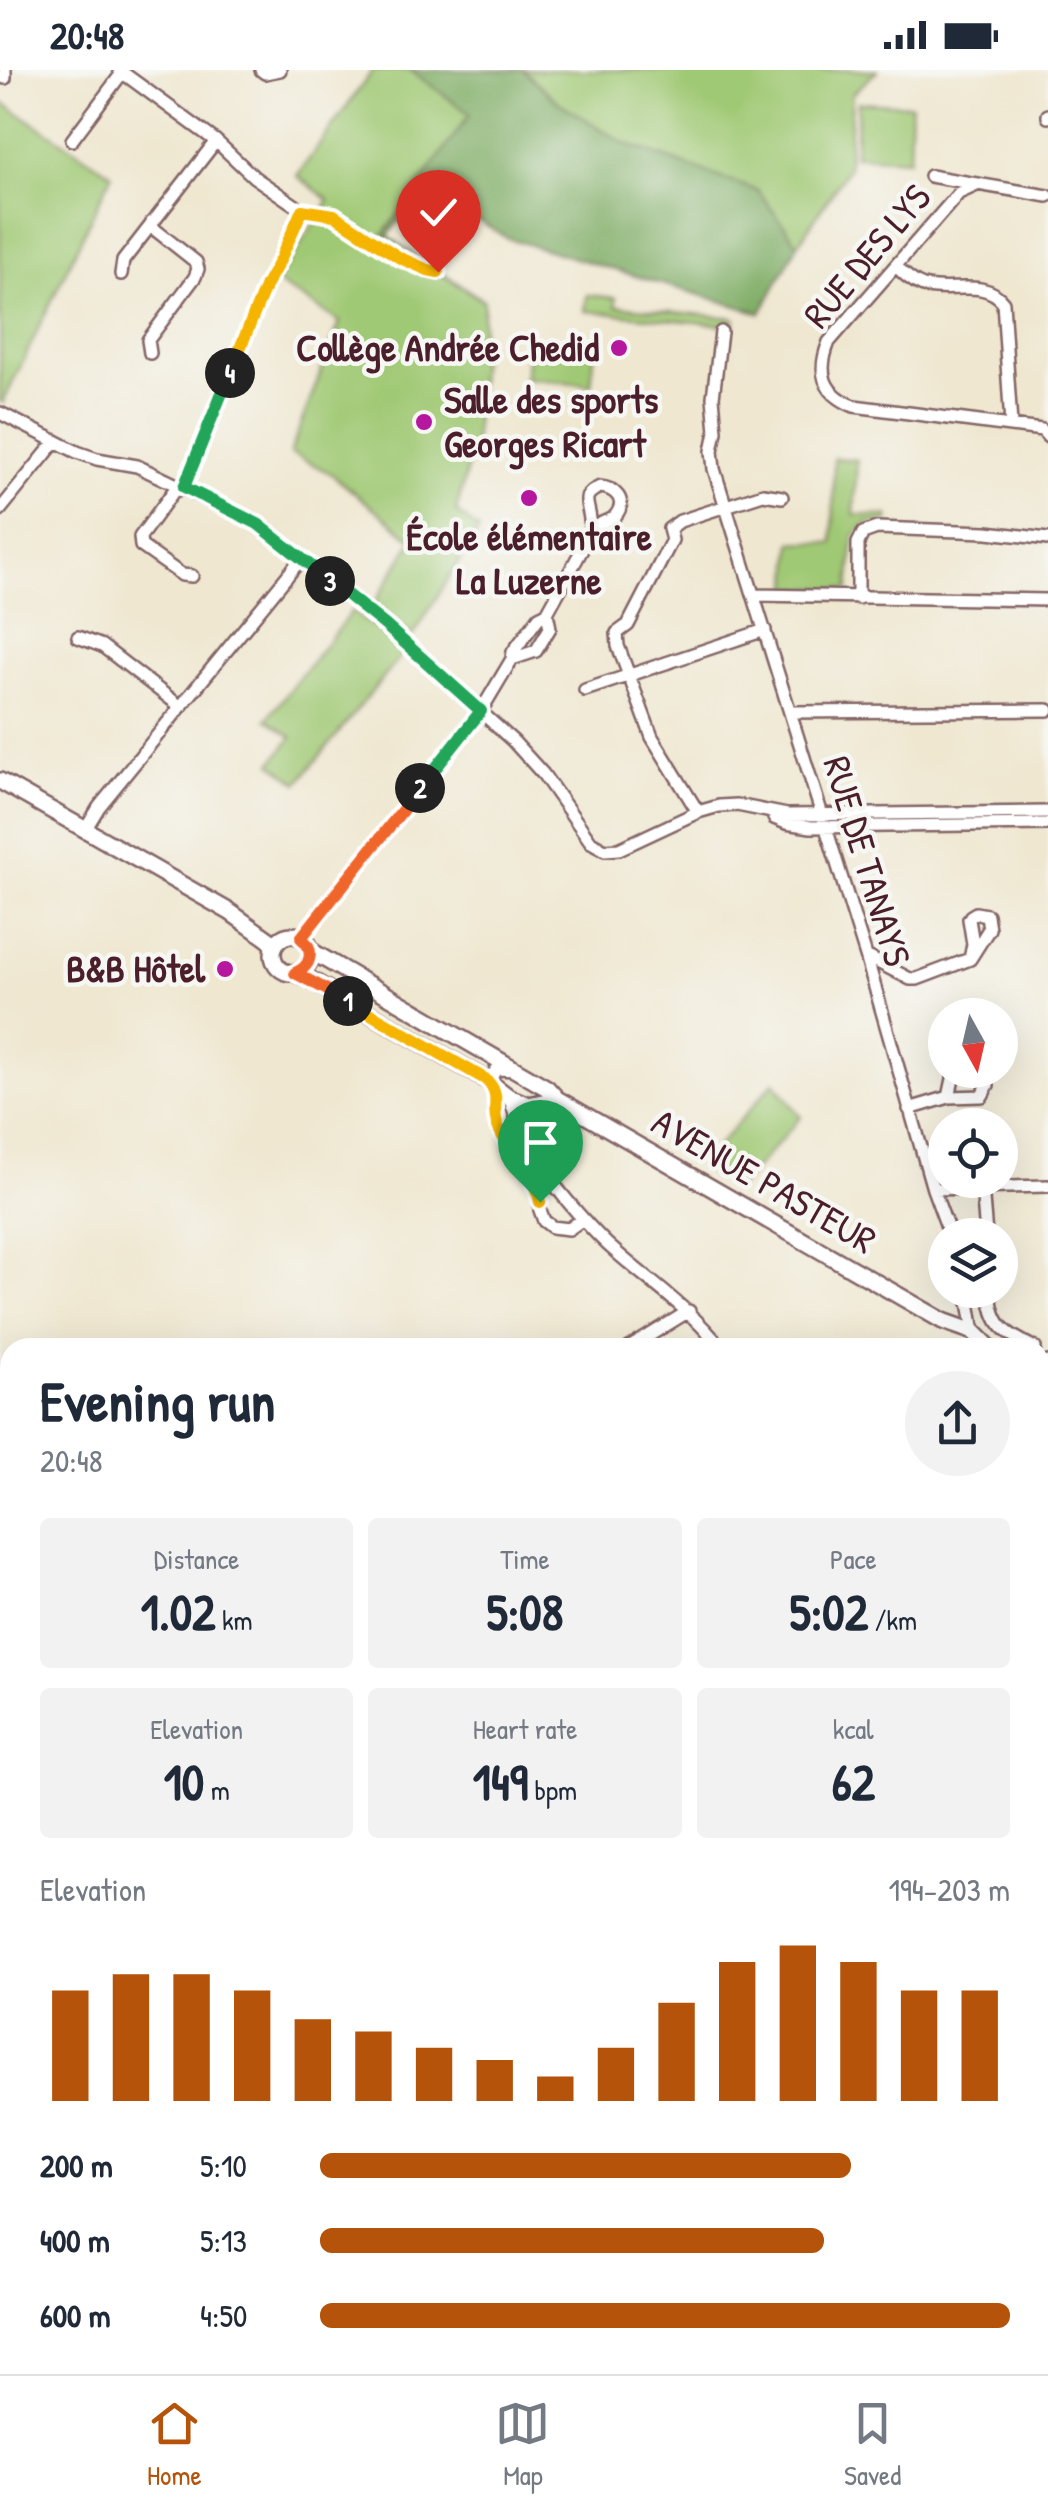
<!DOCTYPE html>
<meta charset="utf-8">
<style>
body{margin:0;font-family:"Patrick Hand",sans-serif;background:#f2f2f3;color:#1f2937;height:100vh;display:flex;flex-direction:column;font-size:38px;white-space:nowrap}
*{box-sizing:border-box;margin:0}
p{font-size:32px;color:#747a83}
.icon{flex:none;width:55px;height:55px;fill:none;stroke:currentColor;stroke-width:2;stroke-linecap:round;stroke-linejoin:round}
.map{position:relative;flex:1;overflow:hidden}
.sheet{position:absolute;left:0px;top:1268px;width:1050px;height:1038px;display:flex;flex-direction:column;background:#fff;border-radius:30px 30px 0 0;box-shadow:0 10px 40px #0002}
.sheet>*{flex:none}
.needle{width:65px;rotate:172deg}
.tools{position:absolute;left:928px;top:928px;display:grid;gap:20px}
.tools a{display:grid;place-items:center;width:90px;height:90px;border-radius:50%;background:#fff;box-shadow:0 10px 40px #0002;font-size:50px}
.pin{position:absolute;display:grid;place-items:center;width:85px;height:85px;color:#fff;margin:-102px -42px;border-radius:50% 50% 50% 0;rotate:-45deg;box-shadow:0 0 10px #0007}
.pin .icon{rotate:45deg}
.km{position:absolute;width:50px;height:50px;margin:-25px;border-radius:50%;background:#222;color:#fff;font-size:28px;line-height:50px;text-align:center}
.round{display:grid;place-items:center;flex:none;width:105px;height:105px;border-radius:52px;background:#f2f2f3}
.headline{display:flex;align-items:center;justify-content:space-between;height:170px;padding:0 40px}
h1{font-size:55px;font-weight:700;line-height:75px}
.figures{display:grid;grid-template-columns:repeat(3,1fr);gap:15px;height:170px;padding:10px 40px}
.figures div{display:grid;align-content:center;border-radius:10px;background:#f2f2f3;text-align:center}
.figures b{font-size:50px;font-weight:700}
.figures small{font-size:28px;font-weight:400}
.figures p{font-size:28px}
.chart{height:280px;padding:20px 40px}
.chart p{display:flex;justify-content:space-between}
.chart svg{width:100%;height:180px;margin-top:10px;stroke:#b45309;stroke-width:6}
ul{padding:0 40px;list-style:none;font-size:32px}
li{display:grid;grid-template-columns:160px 120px 1fr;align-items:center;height:75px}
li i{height:25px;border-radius:12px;background:#b45309}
.status{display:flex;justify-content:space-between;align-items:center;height:70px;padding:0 50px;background:#fff;direction:ltr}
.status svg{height:28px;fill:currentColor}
.menu{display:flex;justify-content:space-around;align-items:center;height:140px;border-top:2px solid #e0e1e3;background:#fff;font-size:28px;color:#747a83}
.menu a{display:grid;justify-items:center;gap:5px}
.menu .selected{color:#b45309}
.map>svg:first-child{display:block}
</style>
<div class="status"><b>20:48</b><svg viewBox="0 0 49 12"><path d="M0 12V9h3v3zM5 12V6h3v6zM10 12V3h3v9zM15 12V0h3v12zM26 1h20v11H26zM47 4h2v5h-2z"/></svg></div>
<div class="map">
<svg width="1048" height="2304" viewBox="0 0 1048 2304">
<rect width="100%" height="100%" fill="#f6f6f2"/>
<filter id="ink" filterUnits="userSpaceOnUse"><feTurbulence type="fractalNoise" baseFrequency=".01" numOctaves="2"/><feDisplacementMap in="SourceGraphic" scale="20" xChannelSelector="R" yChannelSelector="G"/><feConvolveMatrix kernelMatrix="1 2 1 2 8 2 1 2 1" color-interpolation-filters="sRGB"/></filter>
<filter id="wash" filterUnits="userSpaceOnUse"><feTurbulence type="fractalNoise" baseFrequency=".0048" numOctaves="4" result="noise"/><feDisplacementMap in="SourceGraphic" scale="40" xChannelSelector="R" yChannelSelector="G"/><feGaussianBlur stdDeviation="2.25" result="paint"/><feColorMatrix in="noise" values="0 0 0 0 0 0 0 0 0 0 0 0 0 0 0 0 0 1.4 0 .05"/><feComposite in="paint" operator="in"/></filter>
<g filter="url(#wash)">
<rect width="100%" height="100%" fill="#efe7d0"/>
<path fill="#a0c974" stroke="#757450" stroke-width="2.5" d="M373,0H410L471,44L383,167L484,231L474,372L456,442L479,460L413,566L374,534L413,470L330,403L290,383L340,252L276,212L329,130L297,106Z
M523,0H878L852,24L848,98L798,174L758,121L624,73L558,32Z
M0,31L112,104L3,333L0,331Z
M858,32L911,35L909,89L855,86Z
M587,225L616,228V236L735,248L734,256L585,241Z
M529,272L595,278L591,315L525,308Z
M834,388L857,390L854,445L888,446V451L867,453L854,465L849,519L790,518L792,472L833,473Z
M352,541L404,582L298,713L272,693L292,667L267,649Z
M774,1012L801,1047L738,1118L700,1096Z
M1040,1702L1048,1717V2035L1040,2037Z
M10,2274V2295H729L732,2304H0V2275Z"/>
<path fill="#80ad66" stroke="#656648" stroke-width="2.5" d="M410,0H523L558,32L624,73L758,121L798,174L761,243L507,168L423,117L388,166L484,231L382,167L470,44Z
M0,1634H10V1912L0,1914Z
M729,2295H838L847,2304H732Z"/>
</g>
<g filter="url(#ink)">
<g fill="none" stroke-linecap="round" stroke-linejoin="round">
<g stroke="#846565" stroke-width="16">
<path id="minor" d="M5,0V8
M119,0L216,71L254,107L302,140L280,190L266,215L184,417
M261,0L265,3L280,0
M1048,45V47
M72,70L122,3
M930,106L1048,126
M979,114L959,123L829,272C817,302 822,323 854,336L1042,360L1048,367
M302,140L334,145L400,188L428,201L438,202
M896,196C904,204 912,212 923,216C949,224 985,208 1003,232L1011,355
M121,204L123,191L216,71
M721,262L713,327L716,361L712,381L714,399L866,886L933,1119L950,1165
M150,283L148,270L195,207L198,199L196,192L153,158L152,152
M0,343L77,382L97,389L137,396L258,454L386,556L513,671L543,704L591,772L605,780L619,779L698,742L719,736L737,735L787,745L1048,742
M184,417L173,422L140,467L141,476L182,505L192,506
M600,417C614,418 628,430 616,445C611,452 609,449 602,453C597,456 594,461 590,465C590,459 591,454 590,449C588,432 580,426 600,417Z
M0,440L56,371
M754,525L1048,530
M858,528V473L863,463L877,458L987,462L1048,469
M78,567L102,576L181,637
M512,589L536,581L550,558L547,543
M585,620L765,560
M791,642L1048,640
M698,742L652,667L618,576L617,563L628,555L672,470L669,459L680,451L763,424L782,427
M774,748L786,753L811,757L1048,754
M85,760L99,737L301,489
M301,868L481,641L512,589L513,582L539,547L547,543L590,465
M866,886L910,909H917L970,889L989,859L987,845L976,843L971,846L969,849L973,874L970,889
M514,1000L497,999L491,1007L497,1029L494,1039L497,1054L508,1078L539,1124L540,1140L544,1151L552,1157L569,1159L583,1149
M509,1027C516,1047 523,1066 533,1084C550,1112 583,1151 607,1174C645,1209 688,1236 721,1278
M949,1027L955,1000
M909,1039L949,1027L982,1026L988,1015L986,1000
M982,1117L986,1165
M933,1119L1048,1116
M967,1220L974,1262
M990,1220C992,1256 1004,1262 1035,1278
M629,1278L689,1241
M1040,1305L1048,1292
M1040,1675L1048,1687
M1045,2045L1048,2058
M1040,2246L1048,2251"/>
</g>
<g stroke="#846565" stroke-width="20">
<path id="major" d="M0,711L230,842L275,874
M273 884a19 19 0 1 1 38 0a19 19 0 1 1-38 0Z
M311,881L547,1018L557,1029L943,1251L974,1262L990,1278
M295,903L311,910L485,1009L509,1027L528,1035L557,1029
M1040,1308L1048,1313"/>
</g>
<use href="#minor" stroke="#fff" stroke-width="11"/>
<use href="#major" stroke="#fff" stroke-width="15"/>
</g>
</g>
<g fill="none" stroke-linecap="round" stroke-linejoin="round" filter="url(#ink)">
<g stroke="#fff" stroke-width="20">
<path id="split-1" d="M348,931L485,1009C503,1025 491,1034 497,1054C507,1082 536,1107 540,1132"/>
</g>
<g stroke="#fff" stroke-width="20">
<path id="split-2" d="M348,931L295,903C312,896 315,879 301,868L420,718"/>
</g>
<g stroke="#fff" stroke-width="20">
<path id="split-3" d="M330,511L386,556L481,641L420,718"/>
</g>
<g stroke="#fff" stroke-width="20">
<path id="split-4" d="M230,303L184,417L258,454L330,511"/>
</g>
<g stroke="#fff" stroke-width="20">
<path id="split-5" d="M230,303L266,215L280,190L302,140L334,145L400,188L428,200L438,202"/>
</g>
<use href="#split-1" stroke="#f5b400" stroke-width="12"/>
<use href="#split-2" stroke="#f0652b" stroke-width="12"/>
<use href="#split-3" stroke="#22a559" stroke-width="12"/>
<use href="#split-4" stroke="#22a559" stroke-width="12"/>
<use href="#split-5" stroke="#f5b400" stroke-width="12"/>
</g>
<g fill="#b5179e" stroke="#f6f6f2" stroke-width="4">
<circle cx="619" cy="278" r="10"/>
<circle cx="424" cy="352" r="10"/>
<circle cx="529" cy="428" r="10"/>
<circle cx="225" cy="899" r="10"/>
</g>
<g text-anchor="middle" stroke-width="9" stroke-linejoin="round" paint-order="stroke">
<g font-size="38" fill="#4a1f2b" stroke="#f6f6f2">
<text transform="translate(867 186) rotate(-50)" y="13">RUE DES LYS</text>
<text transform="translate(867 791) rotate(73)" y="13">RUE DE TANAYS</text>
<text transform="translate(764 1111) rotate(30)" y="13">AVENUE PASTEUR</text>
</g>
<g font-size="38" font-weight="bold" fill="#4a1f2b" stroke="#f6f6f2" text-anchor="end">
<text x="599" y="291">Collège Andrée Chedid</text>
<text x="444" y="343" text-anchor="start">Salle des sports<tspan x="444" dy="44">Georges Ricart</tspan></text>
<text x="529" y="480" text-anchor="middle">École élémentaire<tspan x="529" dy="44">La Luzerne</tspan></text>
<text x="205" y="912">B&amp;B Hôtel</text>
</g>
</g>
</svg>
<div class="tools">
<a><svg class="needle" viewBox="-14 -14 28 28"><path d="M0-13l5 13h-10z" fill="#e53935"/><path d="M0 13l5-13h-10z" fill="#747a83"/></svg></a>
<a><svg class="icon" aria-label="locate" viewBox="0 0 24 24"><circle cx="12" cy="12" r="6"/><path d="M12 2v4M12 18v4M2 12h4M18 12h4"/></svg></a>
<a><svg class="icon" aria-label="layers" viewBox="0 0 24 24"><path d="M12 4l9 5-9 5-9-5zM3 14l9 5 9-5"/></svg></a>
</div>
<div class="pin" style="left:540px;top:1132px;background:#1e9e55"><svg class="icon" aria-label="arrive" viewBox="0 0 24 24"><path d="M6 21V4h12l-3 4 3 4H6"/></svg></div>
<div class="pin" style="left:438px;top:202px;background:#d93025"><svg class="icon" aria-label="check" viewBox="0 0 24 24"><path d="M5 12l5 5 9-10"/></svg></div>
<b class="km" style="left:348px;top:931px">1</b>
<b class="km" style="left:420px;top:718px">2</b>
<b class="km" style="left:330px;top:511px">3</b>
<b class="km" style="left:230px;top:303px">4</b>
<section class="sheet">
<div class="headline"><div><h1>Evening run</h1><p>20:48</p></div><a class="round"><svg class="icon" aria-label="share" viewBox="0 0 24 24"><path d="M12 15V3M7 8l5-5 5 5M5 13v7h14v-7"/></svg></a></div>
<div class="figures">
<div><p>Distance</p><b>1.02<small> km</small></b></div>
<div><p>Time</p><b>5:08</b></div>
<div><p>Pace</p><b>5:02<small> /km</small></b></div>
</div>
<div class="figures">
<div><p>Elevation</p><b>10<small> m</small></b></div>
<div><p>Heart rate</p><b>149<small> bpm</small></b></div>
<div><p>kcal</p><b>62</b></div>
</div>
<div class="chart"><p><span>Elevation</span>194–203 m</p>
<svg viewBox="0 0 160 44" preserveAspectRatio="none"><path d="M5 44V17M15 44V13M25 44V13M35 44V17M45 44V24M55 44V27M65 44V31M75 44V34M85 44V38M95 44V31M105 44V20M115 44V10M125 44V6M135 44V10M145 44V17M155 44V17"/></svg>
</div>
<ul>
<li><b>200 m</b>5:10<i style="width:77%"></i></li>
<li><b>400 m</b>5:13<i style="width:73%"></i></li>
<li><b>600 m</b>4:50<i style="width:100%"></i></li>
</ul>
</section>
</div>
<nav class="menu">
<a class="selected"><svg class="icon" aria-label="home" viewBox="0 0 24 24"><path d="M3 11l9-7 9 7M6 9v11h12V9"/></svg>Home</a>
<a><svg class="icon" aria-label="map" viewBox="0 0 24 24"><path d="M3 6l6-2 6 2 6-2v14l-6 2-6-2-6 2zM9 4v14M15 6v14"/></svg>Map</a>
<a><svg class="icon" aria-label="saved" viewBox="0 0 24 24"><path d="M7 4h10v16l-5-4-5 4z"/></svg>Saved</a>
</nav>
